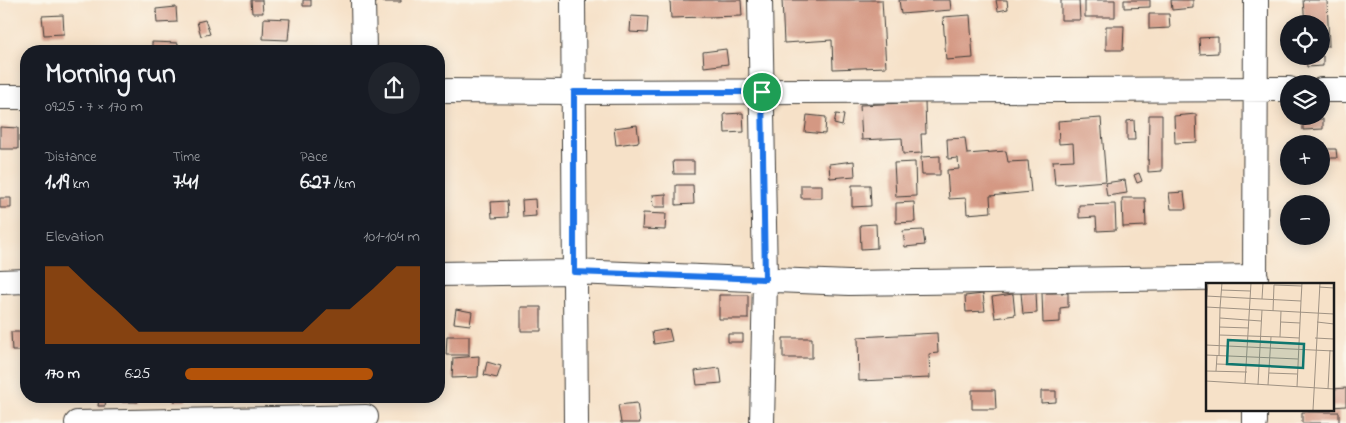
<!DOCTYPE html>
<meta charset="utf-8">
<style>
body{margin:0;font-family:"Indie Flower",sans-serif;background:#20242c;color:#f1f3f6;height:100vh;display:flex;flex-direction:column;font-size:19px;white-space:nowrap}
*{box-sizing:border-box;margin:0}
p{font-size:16px;color:#9ea1a6}
.icon{flex:none;width:28px;height:28px;fill:none;stroke:currentColor;stroke-width:2;stroke-linecap:round;stroke-linejoin:round}
.map{position:relative;flex:1;overflow:hidden}
.side{position:absolute;left:20px;top:45px;width:425px;height:358px;display:flex;flex-direction:column;background:#171b24;border-radius:20px;box-shadow:0 2px 12px #0003}
.side>*{flex:none}
.buttons{position:absolute;left:1280px;top:15px;display:grid;gap:10px}
.buttons a{display:grid;place-items:center;width:50px;height:50px;border-radius:50%;background:#171b24;box-shadow:0 2px 12px #0003;font-size:25px}
.pin{position:absolute;display:grid;place-items:center;width:42px;height:42px;color:#fff;margin:-21px;border:2px solid #fff;border-radius:50%;box-shadow:0 1px 5px #0007}
.round{display:grid;place-items:center;flex:none;width:52px;height:52px;border-radius:26px;background:#20242c}
.summary{display:flex;align-items:center;justify-content:space-between;height:85px;padding:0 25px}
h1{font-size:28px;font-weight:700;line-height:38px}
.figures{display:grid;grid-template-columns:repeat(3,1fr);gap:8px;height:85px;padding:5px 25px}
.figures div{display:grid;align-content:center}
.figures b{font-size:21px;font-weight:700}
.figures small{font-size:14px;font-weight:400}
.figures p{font-size:14px}
.chart{height:140px;padding:10px 25px}
.chart p{display:flex;justify-content:space-between}
.chart svg{width:100%;height:90px;margin-top:5px;fill:#b45309;opacity:.7}
ul{padding:0 25px;list-style:none;font-size:16px}
li{display:grid;grid-template-columns:80px 60px 1fr;align-items:center;height:38px}
li i{height:12px;border-radius:6px;background:#b45309}
.map>svg:first-child{display:block}
</style>
<div class="map">
<svg width="1346" height="423" viewBox="0 0 1346 423">
<rect width="100%" height="100%" fill="#fbf7ec"/>
<filter id="ink" filterUnits="userSpaceOnUse"><feTurbulence type="fractalNoise" baseFrequency=".02" numOctaves="2"/><feDisplacementMap in="SourceGraphic" scale="10" xChannelSelector="R" yChannelSelector="G"/><feConvolveMatrix kernelMatrix="1 2 1 2 8 2 1 2 1" color-interpolation-filters="sRGB"/></filter>
<filter id="wash" filterUnits="userSpaceOnUse"><feTurbulence type="fractalNoise" baseFrequency=".0096" numOctaves="4" result="noise"/><feDisplacementMap in="SourceGraphic" scale="20" xChannelSelector="R" yChannelSelector="G"/><feGaussianBlur stdDeviation="1.12" result="paint"/><feColorMatrix in="noise" values="0 0 0 0 0 0 0 0 0 0 0 0 0 0 0 0 0 1.4 0 .05"/><feComposite in="paint" operator="in"/></filter>
<g filter="url(#wash)">
<rect width="100%" height="100%" fill="#f6e1c8"/>
<g id="blocks">
<path fill="#d49883" d="M251,0H262L263,13H252Z
M303,0H311V6H303Z
M383,0H401V2H383Z
M670,0H741L742,16L671,18Z
M782,0H882L886,67L833,69L832,40L784,43Z
M899,0H950L951,10L901,14Z
M996,0H1007L1008,9L998,11Z
M1061,0H1079L1080,20H1061Z
M1085,0H1115V17H1085Z
M1124,0H1150V7L1124,8Z
M1171,0H1193V8L1172,10Z
M1303,0H1327L1329,46H1321V24H1305Z
M176,7L177,22L157,23L156,9Z
M1149,14H1169L1170,28L1149,29Z
M63,15L64,34L44,35L42,16Z
M970,15L973,58L946,60L943,17Z
M631,16L648,17L647,33L630,32Z
M264,18L290,19L288,40L263,39Z
M205,20L210,34L201,36L197,22Z
M1106,26H1124L1123,50H1106Z
M1218,37V53L1200,54L1199,38Z
M152,42L178,43V51H152Z
M726,49L728,64L704,67L703,52Z
M1306,56H1323V66L1307,67Z
M925,102L926,134H921L922,153L903,154L902,138L862,140L860,105Z
M743,113L744,132L725,133L724,114Z
M836,114L844,115L842,126L834,124Z
M1196,114L1197,142L1175,143L1174,116Z
M807,115L826,117L825,134L805,132Z
M1149,115H1162V171L1148,172Z
M1101,118L1106,181L1055,185L1053,161L1074,160L1073,143L1059,144L1058,121Z
M1323,119V129L1303,130V120Z
M1134,120L1135,140H1127V121Z
M637,125L639,142L616,145L614,128Z
M0,127L18,128V149H0Z
M965,138L967,154L1006,151L1008,162L1028,161L1031,192L990,196L991,212L967,214L966,198L949,199L947,170L959,169L958,158L948,159L947,139Z
M1324,149H1336L1337,158H1325Z
M940,156V175H922L921,157Z
M673,161H694V174H674Z
M854,161L855,176L830,178L829,164Z
M915,162L916,196L896,197L894,163Z
M1139,173L1142,181L1137,183L1134,175Z
M1125,180L1127,193L1107,196L1105,183Z
M676,185H693L694,204L676,205Z
M801,185H822V198H801Z
M852,185H870L871,206L852,207Z
M1184,192L1186,209H1171L1169,193Z
M666,194V207H653L652,195Z
M0,198H11V208H0Z
M1122,198H1145L1146,226L1123,227Z
M535,199L536,216L523,217L522,200Z
M507,201L508,217L492,218L491,202Z
M914,202L915,222L896,223V203Z
M1115,204L1116,230L1097,231L1096,217L1079,218V205Z
M643,213L666,214L665,230L642,229Z
M876,224L877,248L861,249L860,225Z
M923,230L925,245L905,247L903,231Z
M1036,292L1037,313L1023,314L1021,293Z
M1042,293H1068V307L1060,308V322L1043,323Z
M983,294L985,311L966,312L965,296Z
M1013,294L1015,315L995,318L992,297Z
M719,295H748V319H719Z
M521,307H541V331H521Z
M456,309L472,312L470,325L454,323Z
M669,329L672,341L654,344L652,332Z
M11,332H26V351H12Z
M937,333L938,353L929,354L930,378L859,381L858,337Z
M728,334H743V342H728Z
M447,336H469V355H446Z
M783,338H812V358H783Z
M479,356L478,377L452,378L453,358Z
M487,362L501,366L497,378L484,375Z
M720,368L722,383L697,385L695,371Z
M1346,388V406L1332,407V389Z
M972,390H995L996,409H972Z
M1041,391H1056V402L1041,403Z
M122,396H138V402H122Z
M174,396H187V401H174Z
M99,398L106,399L105,406H98Z
M637,403L640,423H621L618,405Z
M1302,412H1339V423H1302Z"/>
</g>
</g>
<g filter="url(#ink)">
<use href="#blocks" fill-opacity="0" stroke="#3d3a36" stroke-width="1"/>
<g fill="none" stroke-linecap="round" stroke-linejoin="round">
<g stroke="#3d3a36" stroke-width="26">
<path id="minor" d="M363,0L364,51
M573,0L576,423
M760,0L765,279L762,423
M1321,90H1346
M439,91L573,92L1289,89
M0,97H26
M439,274L574,272L849,283L1256,277
M0,282L26,281
M1255,284L1256,0
M77,423L366,417
M1255,423V409"/>
</g>
<use href="#minor" stroke="#fff" stroke-width="24"/>
</g>
</g>
<g fill="none" stroke-linecap="round" stroke-linejoin="round" filter="url(#ink)">
<g stroke="#fff" stroke-width="10">
<path id="route" d="M574,92H762L765,279L574,272Z"/>
</g>
<use href="#route" stroke="#1a73e8" stroke-width="6"/>
</g>
<g transform="translate(1206 283)">
<rect width="128" height="128" fill="#f6e1c8"/>
<path fill="none" stroke="#9f9283" stroke-width="1" d="M68,2L96,3M113,4L128,5M15,7L44,8M0,13L56,16L57,0M56,16L95,18L91,104M95,18L96,0M0,24L128,31M0,24L2,0M14,25L16,0M67,28L68,2M75,28L74,54L93,55M14,35L55,38M75,39L94,40M111,39L128,41M13,44L43,45M13,52L74,54M109,55L128,56M0,62L128,68M0,72L92,76M13,73L14,25M11,81L41,82M0,88L41,89M10,88L11,73M63,90L91,91M0,98L128,106M39,100L45,0M52,102L56,27M62,102L65,54M122,106L124,67M107,127L114,0"/>
<path fill="#0f766e" fill-opacity="0.15" stroke="#0f766e" stroke-width="2.5" d="M22,57L98,61L97,85L21,81Z"/>
<rect width="128" height="128" fill="none" stroke="#1c1c1c" stroke-width="2.5"/>
</g>
</svg>
<div class="buttons">
<a><svg class="icon" aria-label="locate" viewBox="0 0 24 24"><circle cx="12" cy="12" r="6"/><path d="M12 2v4M12 18v4M2 12h4M18 12h4"/></svg></a>
<a><svg class="icon" aria-label="layers" viewBox="0 0 24 24"><path d="M12 4l9 5-9 5-9-5zM3 14l9 5 9-5"/></svg></a>
<a>+</a>
<a>−</a>
</div>
<div class="pin" style="left:762px;top:92px;background:#1e9e55"><svg class="icon" aria-label="arrive" viewBox="0 0 24 24"><path d="M6 21V4h12l-3 4 3 4H6"/></svg></div>
<section class="side">
<div class="summary"><div><h1>Morning run</h1><p>09:25 · 7 × 170 m</p></div><a class="round"><svg class="icon" aria-label="share" viewBox="0 0 24 24"><path d="M12 15V3M7 8l5-5 5 5M5 13v7h14v-7"/></svg></a></div>
<div class="figures">
<div><p>Distance</p><b>1.19<small> km</small></b></div>
<div><p>Time</p><b>7:41</b></div>
<div><p>Pace</p><b>6:27<small> /km</small></b></div>
</div>
<div class="chart"><p><span>Elevation</span>101–104 m</p>
<svg viewBox="0 0 160 44" preserveAspectRatio="none"><path d="M0 44V6L10 6L20 17L30 27L40 38L50 38L60 38L70 38L80 38L90 38L100 38L110 38L120 27L130 27L140 17L150 6L160 6V44z"/></svg>
</div>
<ul>
<li><b>170 m</b>6:25<i style="width:80%"></i></li>
</ul>
</section>
</div>
